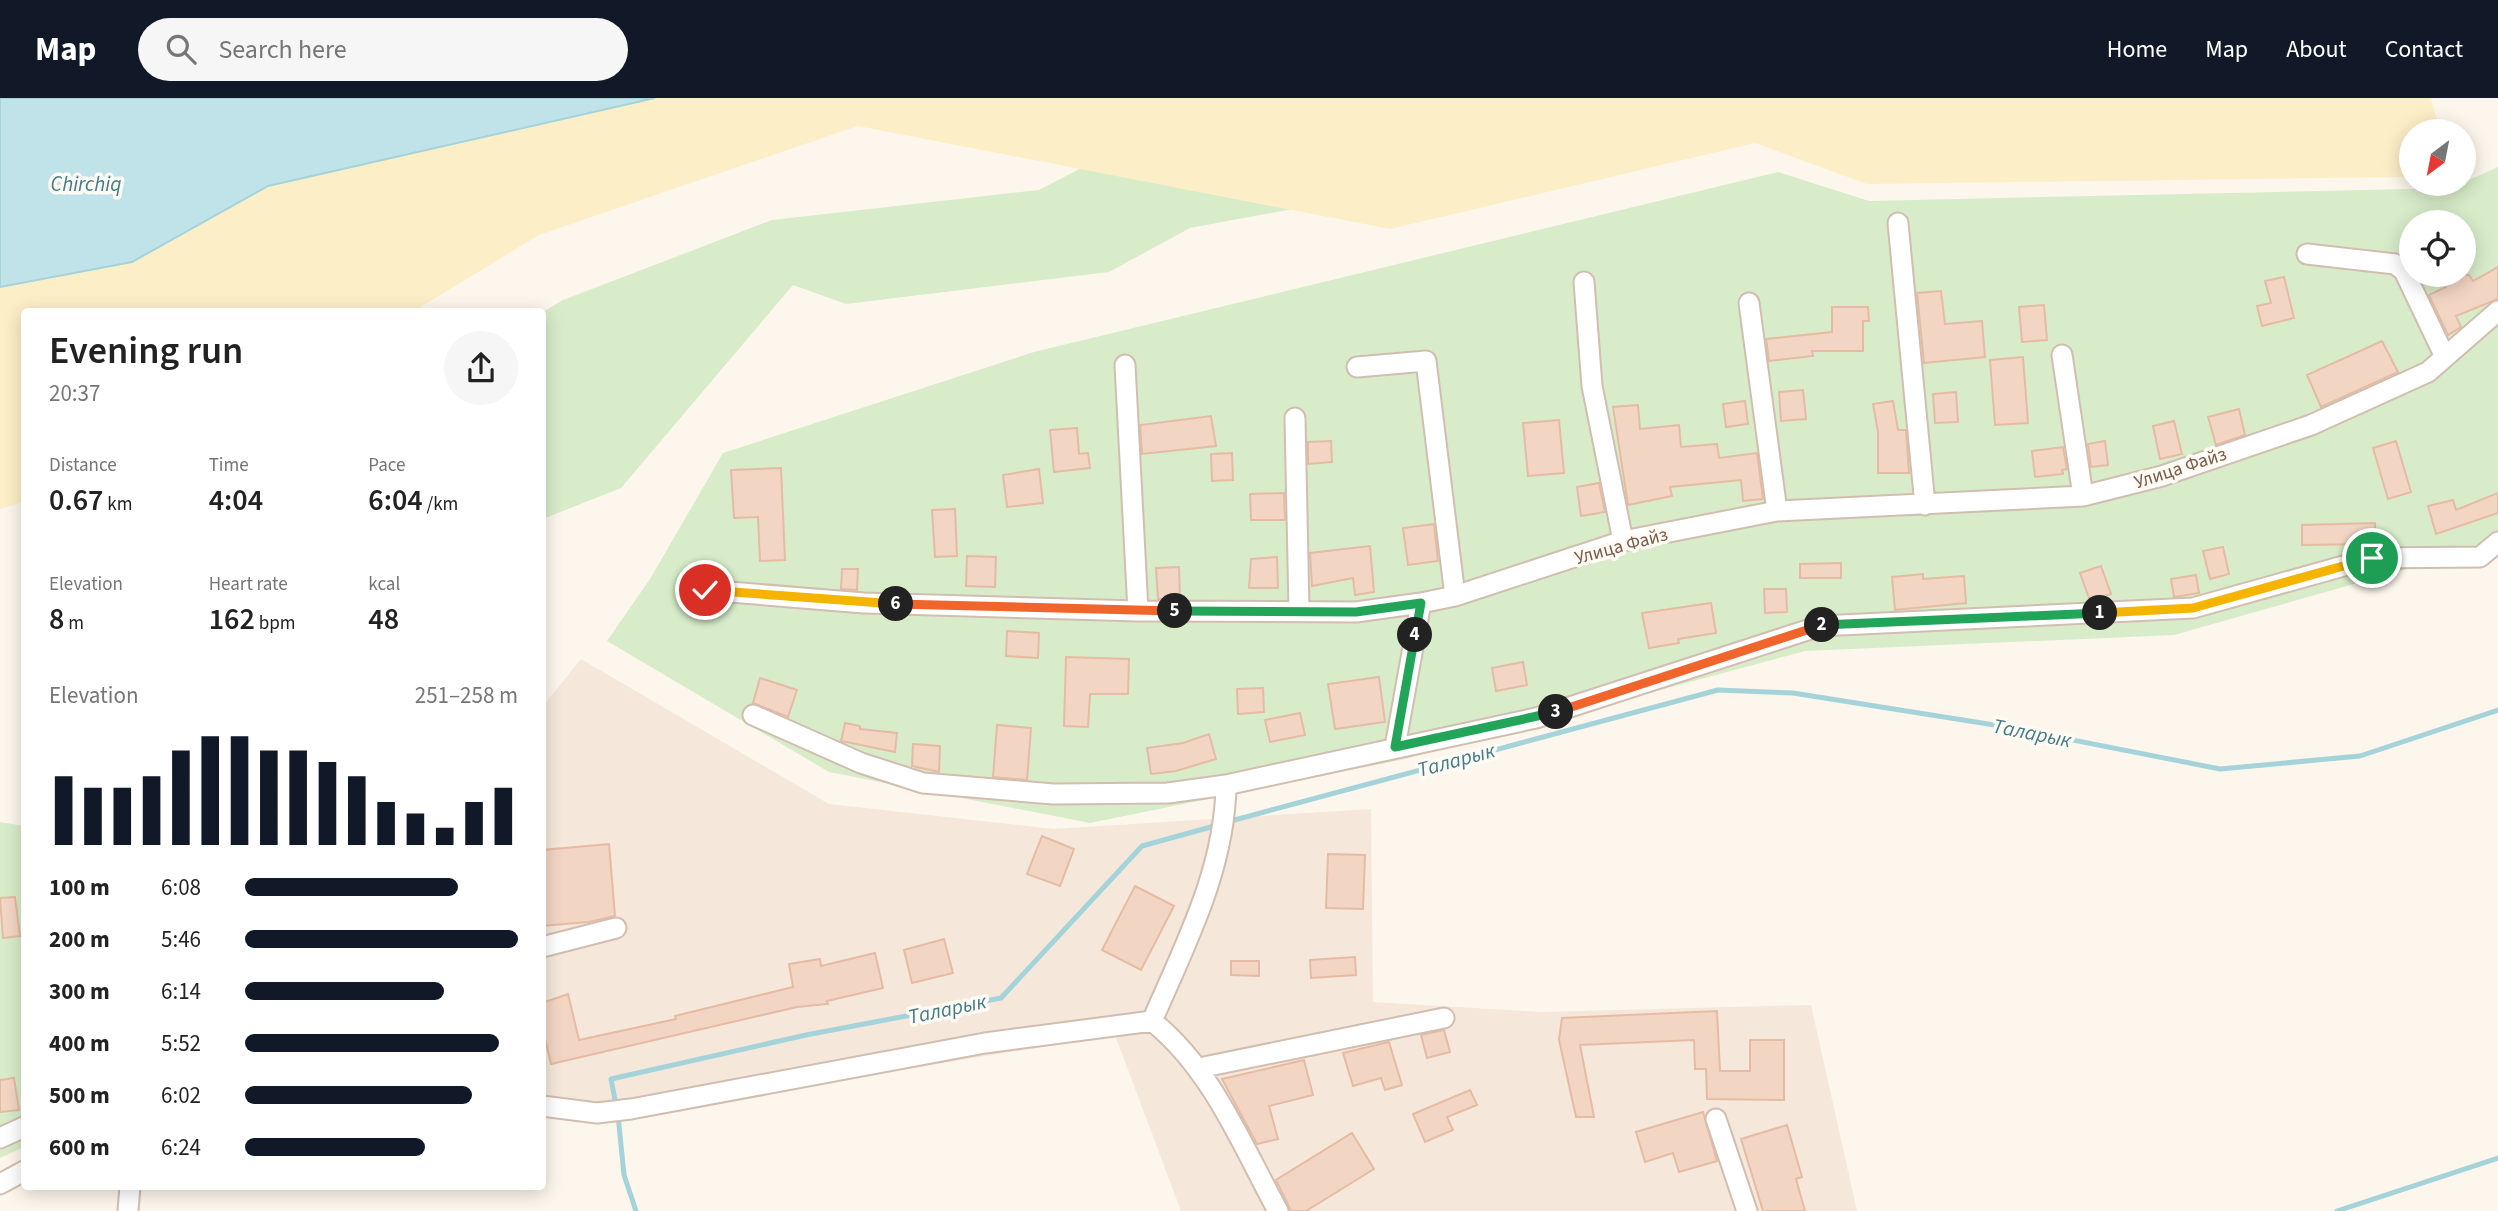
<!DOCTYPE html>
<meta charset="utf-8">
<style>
body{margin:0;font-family:"Source Sans 3",sans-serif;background:#f6f6f6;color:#222;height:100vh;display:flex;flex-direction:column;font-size:26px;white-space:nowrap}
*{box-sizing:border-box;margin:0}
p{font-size:23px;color:#767676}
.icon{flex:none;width:38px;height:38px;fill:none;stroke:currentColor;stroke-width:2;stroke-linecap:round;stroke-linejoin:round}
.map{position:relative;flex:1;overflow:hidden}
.sheet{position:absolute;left:21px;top:210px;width:525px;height:882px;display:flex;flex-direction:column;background:#fff;border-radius:7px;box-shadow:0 4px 18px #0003}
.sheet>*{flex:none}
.needle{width:46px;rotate:212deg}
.controls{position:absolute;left:2399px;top:21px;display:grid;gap:14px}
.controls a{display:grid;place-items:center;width:77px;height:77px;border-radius:50%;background:#fff;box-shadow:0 4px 18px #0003;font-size:35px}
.pin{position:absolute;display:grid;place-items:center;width:60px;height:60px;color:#fff;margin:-30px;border:4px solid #fff;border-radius:50%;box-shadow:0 2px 7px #0007}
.km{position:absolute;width:35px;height:35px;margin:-18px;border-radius:50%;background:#222;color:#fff;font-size:19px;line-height:35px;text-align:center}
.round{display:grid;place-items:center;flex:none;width:74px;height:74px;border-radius:37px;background:#f6f6f6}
.headline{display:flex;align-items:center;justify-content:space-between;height:119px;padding:0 28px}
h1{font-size:38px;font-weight:600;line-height:52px}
.metrics{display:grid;grid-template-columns:repeat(3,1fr);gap:10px;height:119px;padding:7px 28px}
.metrics div{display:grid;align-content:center}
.metrics b{font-size:30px;font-weight:600}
.metrics small{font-size:19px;font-weight:400}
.metrics p{font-size:19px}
.chart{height:196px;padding:14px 28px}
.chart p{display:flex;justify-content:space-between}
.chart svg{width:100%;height:126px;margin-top:7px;stroke:#111827;stroke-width:6}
ul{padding:0 28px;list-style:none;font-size:23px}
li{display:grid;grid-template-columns:112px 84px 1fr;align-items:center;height:52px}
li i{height:18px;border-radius:9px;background:#111827}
header{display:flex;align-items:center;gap:42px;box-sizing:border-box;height:98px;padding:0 35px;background:#111827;color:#fff}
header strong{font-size:33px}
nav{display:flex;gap:38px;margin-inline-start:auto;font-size:24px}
.search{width:490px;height:63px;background:#f6f6f6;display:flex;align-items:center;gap:18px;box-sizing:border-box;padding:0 24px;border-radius:38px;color:#767676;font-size:26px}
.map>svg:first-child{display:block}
</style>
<header>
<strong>Map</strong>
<div class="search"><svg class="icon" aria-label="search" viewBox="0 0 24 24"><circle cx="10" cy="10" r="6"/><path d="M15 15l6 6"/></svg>Search here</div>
<nav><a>Home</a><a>Map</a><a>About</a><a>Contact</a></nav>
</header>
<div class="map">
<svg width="2498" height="1113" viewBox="0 0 2498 1113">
<rect width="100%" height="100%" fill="#fdf6ec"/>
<path fill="#f5e8da" d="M581,561L829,706L1054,731L1371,711L1373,904L1542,914L1811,907L1857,1113H1181L1115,937L583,1024L543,1015V608Z"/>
<path fill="#d8ecc9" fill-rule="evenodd" d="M1089,66L1454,81L1190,130L1109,174L846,206L793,187L621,390L543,421V214L563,202L772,122L1039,92Z
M2498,69V445L2174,537L1805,553L1405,661L1090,725L829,674L607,543L650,481L723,355L1034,254L1778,74L1869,103L2451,90ZM2412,124H2464V177H2412Z
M0,724L24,728V1049L0,1060Z"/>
<path fill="#fcefc7" d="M0,0H2431L2440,33H2412L2411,79L1867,86L1755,45L1390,131L858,28L539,137L414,213L24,214V404L0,411Z"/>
<path fill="#bfe3e8" stroke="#a5d3da" stroke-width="2" d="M0,0H655L268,88L132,164L0,189Z"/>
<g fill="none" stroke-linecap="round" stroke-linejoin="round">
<path stroke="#a5d3da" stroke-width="5" d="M1227,724L1718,592L1793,595L2007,629L2220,671L2360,658L2498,612
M616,1007L611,981L806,937L1001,900L1142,748L1218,727
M618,1017L624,1077L636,1113
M2337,1113L2498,1060"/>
</g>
<path fill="#f3d5c3" stroke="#e6bba3" stroke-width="2" d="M2498,169V201L2456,218L2461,229L2448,237L2429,197L2446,189L2440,177H2469L2473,183Z
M2284,179L2294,220L2262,228L2257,208L2271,205L2265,183Z
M1941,193L1945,226L1982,223L1985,259L1924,265L1917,195Z
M2044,207L2047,242L2022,244L2019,209Z
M1832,209H1868L1869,223H1863V253H1812L1813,258L1769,263L1766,241L1832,234Z
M2382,243L2398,274L2321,309L2307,277Z
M2023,259L2028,325L1995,327L1990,262Z
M1803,292L1806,321L1781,323L1779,294Z
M1956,294L1958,324L1935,325L1933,296Z
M1745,303L1748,326L1726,329L1723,306Z
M1893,303L1898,332H1906L1909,375H1878V334L1873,306Z
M1638,307L1640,331L1679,327L1681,349L1717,346L1719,360L1757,355L1763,401L1743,403L1741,382L1670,389L1672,398L1628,407L1613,309Z
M2239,311L2245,337L2216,347L2208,319Z
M1211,318L1216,348L1142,356L1140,327Z
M1559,322L1564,375L1528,378L1523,325Z
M2174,323L2182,356L2160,361L2153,328Z
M1077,330L1079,356L1088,355L1090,370L1054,374L1050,332Z
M1331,343L1332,364L1308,366V344Z
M2105,343L2108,367L2091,369L2088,346Z
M2396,343L2411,394L2388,401L2373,350Z
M2063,349L2067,371L2062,372L2063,376L2035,379L2032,353Z
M1232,355L1233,382L1212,383L1211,356Z
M781,370L785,462L760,463L758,419L734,420L731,372Z
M1039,371L1043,405L1007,409L1003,377Z
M1599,385L1605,414L1581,418L1577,389Z
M1284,395L1285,422H1251L1250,396Z
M2498,395V415L2436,436L2428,408L2453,402L2456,412Z
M955,411L957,458L935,459L932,412Z
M2375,425V446L2302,447V427Z
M1434,426L1438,463L1408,467L1403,430Z
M1370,448L1374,494L1355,497L1353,480L1312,488L1310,455Z
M2223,449L2229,476L2210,481L2203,453Z
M967,458L996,459L995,489L966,488Z
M1277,459L1278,490H1249L1251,461Z
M1841,465V480H1800V466Z
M2101,468L2111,496L2090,503L2080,475Z
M1179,469L1180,501H1158L1156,470Z
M842,471H858L857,492L841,491Z
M1923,476V481L1964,478L1966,505L1895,512L1892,479Z
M2196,477L2199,495L2174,499L2171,481Z
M1764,491H1786L1787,514L1765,515Z
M1711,505L1716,535L1678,541L1679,545L1649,550L1642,515Z
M1007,533L1039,535L1038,560L1006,558Z
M1066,559L1129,561L1128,596H1090L1088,629L1064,628Z
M1523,564L1527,587L1496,593L1492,570Z
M1379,579L1385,624L1335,631L1328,586Z
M760,580L797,592L788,619L753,605Z
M1263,590L1264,614L1238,616L1237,591Z
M1300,615L1305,637L1270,644L1265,622Z
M845,625L860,628V631L897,635L895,654L841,643Z
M997,627L1031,630L1027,682L993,679Z
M1209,636L1216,661L1176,673L1151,676L1147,650L1183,645Z
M913,646L940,648L939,674L912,668Z
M1042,738L1074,751L1060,788L1027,776Z
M609,746L615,818L589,824L542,828V752Z
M1328,756L1365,757L1363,811L1326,810Z
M1135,788L1174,808L1141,872L1102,852Z
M15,799L20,838L3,840L0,800Z
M944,841L953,875L912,885L904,852Z
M875,855L883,890L827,903L828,906L797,909L551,966L542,928V905L568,896L579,942L676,921L675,918L793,889L789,866L820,861L821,868Z
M1355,859L1356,877L1311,880L1310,862Z
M1231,863H1259V878L1231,877Z
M1717,913L1720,973H1750V942H1784V1002L1707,1001L1706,971H1695L1694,942L1580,947L1594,1019H1576L1559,942L1562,920Z
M1444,932L1450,954L1427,960L1421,937Z
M1389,944L1402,987L1385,992L1381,980L1353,988L1343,955Z
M1304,962L1313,997L1269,1008L1278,1041L1257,1046L1222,981Z
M14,980L19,1012L0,1014V982Z
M1470,992L1477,1007L1447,1019L1453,1032L1425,1044L1413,1016Z
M1703,1014L1717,1063L1679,1074L1673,1055L1645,1064L1636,1034Z
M1787,1027L1802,1079L1796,1081L1805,1113H1763L1741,1041Z
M1352,1035L1374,1071L1306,1113H1291L1276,1082Z"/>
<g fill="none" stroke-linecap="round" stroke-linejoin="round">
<g stroke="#d1beb0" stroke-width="23">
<path id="minor" d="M1898,125L1925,407
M2307,156L2395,166L2404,173L2445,259
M1584,184L1592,288L1623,443
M1749,205L1777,413
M2062,257L2083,398
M1125,267L1138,513
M1357,269L1426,263L1455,498
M1295,320L1299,513
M705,492L864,505L1138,513L1356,514L1421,505L1455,498L1623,443L1777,413L2083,398L2162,378L2311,327L2428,274L2498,213
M753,617L861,665L923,685L1053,696L1168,695L1226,687L1536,620L1820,528L2193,510L2372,460L2480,459L2498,444
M1395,649L1421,505
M542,849L616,830
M1152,923C1212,971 1242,1047 1278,1113
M1199,970L1444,920
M542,1008L597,1015L631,1011L985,945L1152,923C1185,847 1225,771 1226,687
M1716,1021L1747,1113
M0,1040L24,1029
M0,1086L24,1073
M128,1113L130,1088"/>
</g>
<use href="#minor" stroke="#fff" stroke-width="19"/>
</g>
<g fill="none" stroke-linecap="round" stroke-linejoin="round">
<g stroke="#fff" stroke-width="14">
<path id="split-1" d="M2100,515L2193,510L2372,460"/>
</g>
<g stroke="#fff" stroke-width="14">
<path id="split-2" d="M1822,527L2100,515"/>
</g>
<g stroke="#fff" stroke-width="14">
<path id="split-3" d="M1556,614L1822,527"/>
</g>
<g stroke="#fff" stroke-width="14">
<path id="split-4" d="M1415,537L1395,649L1556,614"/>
</g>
<g stroke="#fff" stroke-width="14">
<path id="split-5" d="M1175,513L1356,514L1421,505L1415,537"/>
</g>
<g stroke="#fff" stroke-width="14">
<path id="split-6" d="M896,506L1175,513"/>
</g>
<g stroke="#fff" stroke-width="14">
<path id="split-7" d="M705,492L896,506"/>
</g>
<use href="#split-1" stroke="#f5b400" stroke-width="9"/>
<use href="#split-2" stroke="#22a559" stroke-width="9"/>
<use href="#split-3" stroke="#f0652b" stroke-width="9"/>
<use href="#split-4" stroke="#22a559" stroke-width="9"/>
<use href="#split-5" stroke="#22a559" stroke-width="9"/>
<use href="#split-6" stroke="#f0652b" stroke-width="9"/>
<use href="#split-7" stroke="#f5b400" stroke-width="9"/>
</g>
<g text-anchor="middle" stroke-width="7" stroke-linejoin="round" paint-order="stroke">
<g font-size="19" fill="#7a5c4d" stroke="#fffaf3">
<text transform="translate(2180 369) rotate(-18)" y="7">Улица Файз</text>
<text transform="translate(1621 447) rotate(-15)" y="7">Улица Файз</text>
</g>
<g font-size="21" font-style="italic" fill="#437c86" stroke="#fffaf3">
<text x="86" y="93">Chirchiq</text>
<text transform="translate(2032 635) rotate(11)" y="7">Таларык</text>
<text transform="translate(1456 662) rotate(-15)" y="7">Таларык</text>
<text transform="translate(947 911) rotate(-12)" y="7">Таларык</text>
</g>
</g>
</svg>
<div class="controls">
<a><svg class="needle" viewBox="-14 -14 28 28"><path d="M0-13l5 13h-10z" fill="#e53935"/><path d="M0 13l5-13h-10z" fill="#767676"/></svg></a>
<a><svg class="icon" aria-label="locate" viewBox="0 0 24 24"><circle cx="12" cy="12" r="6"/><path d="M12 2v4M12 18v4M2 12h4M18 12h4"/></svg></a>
</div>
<div class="pin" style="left:2372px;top:460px;background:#1e9e55"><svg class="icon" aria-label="arrive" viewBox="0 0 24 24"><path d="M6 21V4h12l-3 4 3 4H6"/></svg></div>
<div class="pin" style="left:705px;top:492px;background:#d93025"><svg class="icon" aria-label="check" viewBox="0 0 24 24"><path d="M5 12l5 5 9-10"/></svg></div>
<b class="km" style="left:2100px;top:515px">1</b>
<b class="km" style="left:1822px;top:527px">2</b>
<b class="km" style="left:1556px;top:614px">3</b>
<b class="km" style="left:1415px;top:537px">4</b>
<b class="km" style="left:1175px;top:513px">5</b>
<b class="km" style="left:896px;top:506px">6</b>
<section class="sheet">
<div class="headline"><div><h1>Evening run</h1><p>20:37</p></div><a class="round"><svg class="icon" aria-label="share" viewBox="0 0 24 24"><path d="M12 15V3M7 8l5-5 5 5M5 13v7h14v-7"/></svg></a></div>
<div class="metrics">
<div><p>Distance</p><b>0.67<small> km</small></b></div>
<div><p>Time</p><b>4:04</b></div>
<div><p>Pace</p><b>6:04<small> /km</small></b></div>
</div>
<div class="metrics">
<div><p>Elevation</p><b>8<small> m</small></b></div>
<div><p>Heart rate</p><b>162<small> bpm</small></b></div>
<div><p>kcal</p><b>48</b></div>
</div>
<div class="chart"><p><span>Elevation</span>251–258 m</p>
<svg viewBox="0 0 160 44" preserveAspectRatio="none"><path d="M5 44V20M15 44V24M25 44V24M35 44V20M45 44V11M55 44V6M65 44V6M75 44V11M85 44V11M95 44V15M105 44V20M115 44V29M125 44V33M135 44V38M145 44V29M155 44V24"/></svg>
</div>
<ul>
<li><b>100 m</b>6:08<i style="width:78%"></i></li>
<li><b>200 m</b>5:46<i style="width:100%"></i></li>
<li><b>300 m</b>6:14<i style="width:73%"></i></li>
<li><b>400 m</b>5:52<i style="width:93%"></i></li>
<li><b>500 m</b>6:02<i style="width:83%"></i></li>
<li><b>600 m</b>6:24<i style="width:66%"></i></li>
</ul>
</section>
</div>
